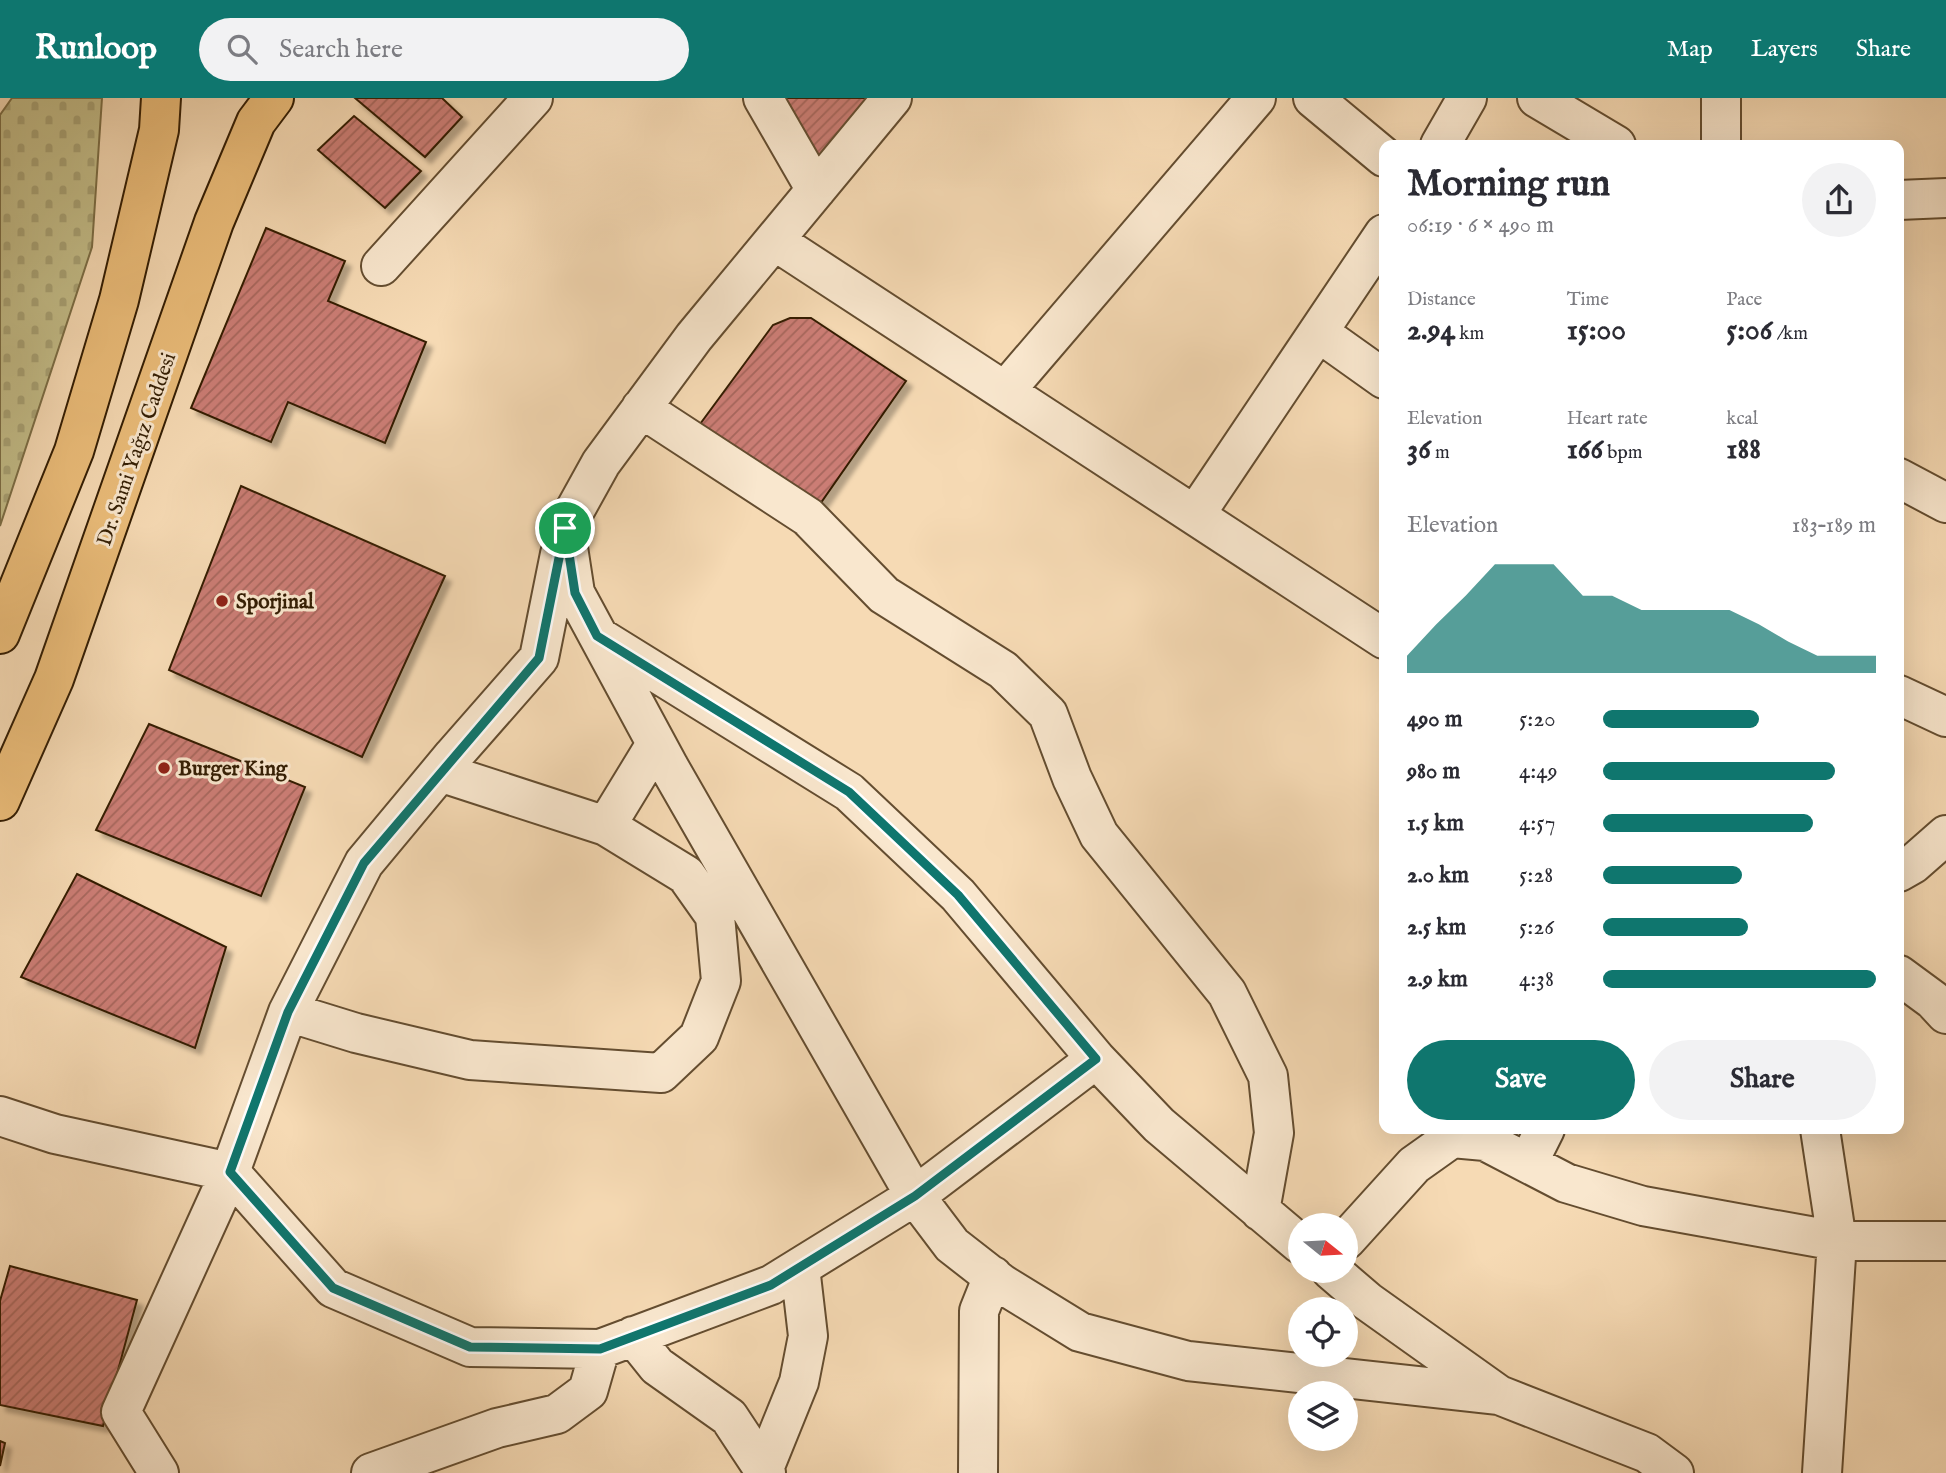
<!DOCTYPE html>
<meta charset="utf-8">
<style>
body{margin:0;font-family:"IM FELL English",serif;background:#f2f2f3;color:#2b2b33;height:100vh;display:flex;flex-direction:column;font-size:26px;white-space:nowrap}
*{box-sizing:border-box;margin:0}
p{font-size:23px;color:#7c7c81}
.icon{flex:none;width:38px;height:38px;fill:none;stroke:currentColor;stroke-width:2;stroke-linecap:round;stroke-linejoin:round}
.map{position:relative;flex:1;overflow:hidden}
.side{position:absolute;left:1379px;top:42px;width:525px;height:994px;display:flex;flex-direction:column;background:#fff;border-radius:14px;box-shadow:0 7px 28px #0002}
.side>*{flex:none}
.needle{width:46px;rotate:108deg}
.fabs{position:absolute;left:1288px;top:1115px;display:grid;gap:14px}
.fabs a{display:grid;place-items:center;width:70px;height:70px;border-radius:50%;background:#fff;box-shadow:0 7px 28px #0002;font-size:35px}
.pin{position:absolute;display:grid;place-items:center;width:60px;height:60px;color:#fff;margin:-30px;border:4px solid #fff;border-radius:50%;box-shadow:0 2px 7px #0007}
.round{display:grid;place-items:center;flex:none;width:74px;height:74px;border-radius:37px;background:#f2f2f3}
.summary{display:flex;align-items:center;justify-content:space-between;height:119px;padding:0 28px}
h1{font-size:38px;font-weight:700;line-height:52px}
.stats{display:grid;grid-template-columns:repeat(3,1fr);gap:10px;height:119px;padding:7px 28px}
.stats div{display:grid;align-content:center}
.stats b{font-size:30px;font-weight:700}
.stats small{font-size:19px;font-weight:400}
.stats p{font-size:19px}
.chart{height:196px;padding:14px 28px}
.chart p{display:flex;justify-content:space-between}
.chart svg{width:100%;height:126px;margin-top:7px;fill:#0f766e;opacity:.7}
.primary-button{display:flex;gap:14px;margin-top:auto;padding:14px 28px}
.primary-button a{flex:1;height:80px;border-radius:42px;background:#0f766e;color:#fff;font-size:28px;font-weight:700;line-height:80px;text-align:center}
.primary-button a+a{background:#f2f2f3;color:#2b2b33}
ul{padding:0 28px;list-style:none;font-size:23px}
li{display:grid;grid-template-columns:112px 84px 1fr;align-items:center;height:52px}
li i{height:18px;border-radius:9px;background:#0f766e}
header{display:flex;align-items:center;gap:42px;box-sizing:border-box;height:98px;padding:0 35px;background:#0f766e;color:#fff}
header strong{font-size:33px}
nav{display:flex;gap:38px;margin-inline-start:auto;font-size:24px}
.search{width:490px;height:63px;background:#f2f2f3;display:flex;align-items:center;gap:18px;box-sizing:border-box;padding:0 24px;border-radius:38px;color:#7c7c81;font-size:26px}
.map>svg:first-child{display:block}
</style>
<header>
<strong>Runloop</strong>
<div class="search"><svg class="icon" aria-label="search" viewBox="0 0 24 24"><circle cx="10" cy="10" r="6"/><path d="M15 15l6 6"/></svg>Search here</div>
<nav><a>Map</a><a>Layers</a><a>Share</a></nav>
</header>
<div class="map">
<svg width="1946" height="1375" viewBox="0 0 1946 1375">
<defs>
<pattern id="cemetery-stones" width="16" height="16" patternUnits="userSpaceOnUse" patternTransform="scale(1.75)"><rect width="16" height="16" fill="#c3bd89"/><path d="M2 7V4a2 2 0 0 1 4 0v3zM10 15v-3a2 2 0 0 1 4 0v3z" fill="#a8a275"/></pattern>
<pattern id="building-hatch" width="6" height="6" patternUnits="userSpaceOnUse" patternTransform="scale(1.75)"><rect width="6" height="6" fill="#cb7d74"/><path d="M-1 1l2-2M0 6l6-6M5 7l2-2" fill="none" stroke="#a6665d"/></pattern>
<filter id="shadow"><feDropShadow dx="6" dy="6" stdDeviation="2" flood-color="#0004"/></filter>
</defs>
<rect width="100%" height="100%" fill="#f6dab4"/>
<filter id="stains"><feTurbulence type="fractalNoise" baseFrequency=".00286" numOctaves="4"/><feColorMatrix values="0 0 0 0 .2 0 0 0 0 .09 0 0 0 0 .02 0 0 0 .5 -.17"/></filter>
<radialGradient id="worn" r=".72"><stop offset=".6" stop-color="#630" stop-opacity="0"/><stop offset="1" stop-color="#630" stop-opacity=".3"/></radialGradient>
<path fill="url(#cemetery-stones)" stroke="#7c6e46" stroke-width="2" d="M12,0H102L92,149L0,428V17Z"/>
<path fill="url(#building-hatch)" stroke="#341e04" stroke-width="2" filter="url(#shadow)" d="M355,0H442L462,19L425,59Z
M779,0H867L813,72Z
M354,18L421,73L385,110L318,52Z
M266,130L345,163L328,203L426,244L385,345L288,304L271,344L191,310Z
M790,220H811L906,283L811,419L692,337L773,227Z
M241,388L445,478L362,659L169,572Z
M149,626L305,689L261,798L96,732Z
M77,776L226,849L195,950L21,879Z
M10,1168L137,1202L103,1328L0,1307V1203Z
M0,1343L5,1345L0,1368Z"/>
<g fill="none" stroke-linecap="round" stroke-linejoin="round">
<g stroke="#644d30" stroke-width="42">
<path id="minor" d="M763,0L816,92
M892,0L694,239L601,365L565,430L575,495L669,669L915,1098L952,1147L1002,1186L1080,1234L1188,1263L1499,1297
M1313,0L1384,59
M1537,0L1616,47
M1721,0V47
M1440,47L1467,0
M1899,102L1946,100
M775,143L1384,541
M381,168L533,0
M1318,234L1384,281
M1005,293L1256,0
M641,310L808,419L884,497L1003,572L1048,616L1072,680L1099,737L1227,895L1268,978L1274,1035L1260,1113
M1899,380L1946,405
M1195,417L1384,136
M560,456L539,560L453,658L452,678L606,728L656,646
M599,539L849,694L958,797L1096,961L1159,1027L1300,1146
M1899,597L1946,619
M1899,774L1913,766L1946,737
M1899,877L1933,902L1946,916
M288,914L356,935L470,962L661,975L699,939L721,883L715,818L686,777L606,728
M0,1018L55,1036L230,1074L333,1190L470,1249L600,1251L771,1187L915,1098L1096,961
M1820,1031L1837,1143L1822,1375
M1528,1065L1545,1031
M1346,1142L1414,1067L1452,1040L1485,1043L1566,1085L1643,1108L1837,1143H1946
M1331,1172L1367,1203L1499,1297L1647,1355L1674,1375
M633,1238L657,1268L729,1319L766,1375
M763,1373L799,1284L808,1238L800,1169
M159,1375L121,1314L230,1074L288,914L364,765L453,658
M371,1375L497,1330L557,1316L588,1293L600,1251
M978,1375L979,1213L993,1178"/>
</g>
<g stroke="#341e04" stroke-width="42">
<path id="major" d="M0,536L74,353L119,202L159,32L161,0
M0,703L54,581L214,124L256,24L274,0"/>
</g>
<use href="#minor" stroke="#f9e7ce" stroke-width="38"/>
<use href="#major" stroke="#ebbd7a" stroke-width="38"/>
</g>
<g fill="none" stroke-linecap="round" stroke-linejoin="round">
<g stroke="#fff" stroke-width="14">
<path id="route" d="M565,430L575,495L597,538L849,694L958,797L1096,961L915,1098L771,1187L600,1251L470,1249L333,1190L230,1074L288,914L364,765L539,560Z"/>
</g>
<use href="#route" stroke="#0f766e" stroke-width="9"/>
</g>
<g fill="#8f2418" stroke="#f9e7ce" stroke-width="2.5">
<circle cx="222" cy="503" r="7"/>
<circle cx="164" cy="670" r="7"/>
</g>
<g text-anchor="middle" stroke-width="6" stroke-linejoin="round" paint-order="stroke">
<g font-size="21" fill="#341e04" stroke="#f9e7ce">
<text transform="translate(136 351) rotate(-71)" y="7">Dr. Sami Yağız Caddesi</text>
</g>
<g font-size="21" font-weight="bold" fill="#341e04" stroke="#f9e7ce" text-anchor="start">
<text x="236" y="510">Sporjinal</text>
<text x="178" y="677">Burger King</text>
</g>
</g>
<rect width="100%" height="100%" filter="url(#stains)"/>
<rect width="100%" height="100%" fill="url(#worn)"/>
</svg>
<div class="fabs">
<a><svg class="needle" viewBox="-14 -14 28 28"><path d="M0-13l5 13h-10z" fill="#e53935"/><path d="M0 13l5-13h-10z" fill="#7c7c81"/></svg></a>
<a><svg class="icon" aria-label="locate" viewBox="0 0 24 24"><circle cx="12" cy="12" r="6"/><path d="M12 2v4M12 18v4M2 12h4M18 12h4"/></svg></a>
<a><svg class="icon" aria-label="layers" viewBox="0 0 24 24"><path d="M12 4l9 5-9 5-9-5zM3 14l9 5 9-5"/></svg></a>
</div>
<div class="pin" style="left:565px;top:430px;background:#1e9e55"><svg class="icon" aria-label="arrive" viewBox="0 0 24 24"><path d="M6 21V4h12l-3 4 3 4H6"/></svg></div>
<section class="side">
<div class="summary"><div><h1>Morning run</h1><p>06:19 · 6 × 490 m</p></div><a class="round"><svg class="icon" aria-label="share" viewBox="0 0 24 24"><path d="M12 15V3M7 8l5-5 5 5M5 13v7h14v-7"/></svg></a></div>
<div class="stats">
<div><p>Distance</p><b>2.94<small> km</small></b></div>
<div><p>Time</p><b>15:00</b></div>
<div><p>Pace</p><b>5:06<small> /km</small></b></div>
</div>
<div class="stats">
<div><p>Elevation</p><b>36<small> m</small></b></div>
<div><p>Heart rate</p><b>166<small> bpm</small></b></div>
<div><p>kcal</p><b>188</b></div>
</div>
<div class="chart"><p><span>Elevation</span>183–189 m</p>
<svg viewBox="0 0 160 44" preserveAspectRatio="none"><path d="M0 44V38L10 27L20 17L30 6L40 6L50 6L60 17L70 17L80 22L90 22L100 22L110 22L120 27L130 33L140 38L150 38L160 38V44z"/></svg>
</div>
<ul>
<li><b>490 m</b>5:20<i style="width:57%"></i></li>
<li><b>980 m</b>4:49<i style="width:85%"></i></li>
<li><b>1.5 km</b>4:57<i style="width:77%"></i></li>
<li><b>2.0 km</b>5:28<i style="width:51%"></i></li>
<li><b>2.5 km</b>5:26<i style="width:53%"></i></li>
<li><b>2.9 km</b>4:38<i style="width:100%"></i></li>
</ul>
<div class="primary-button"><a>Save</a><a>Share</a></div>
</section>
</div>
